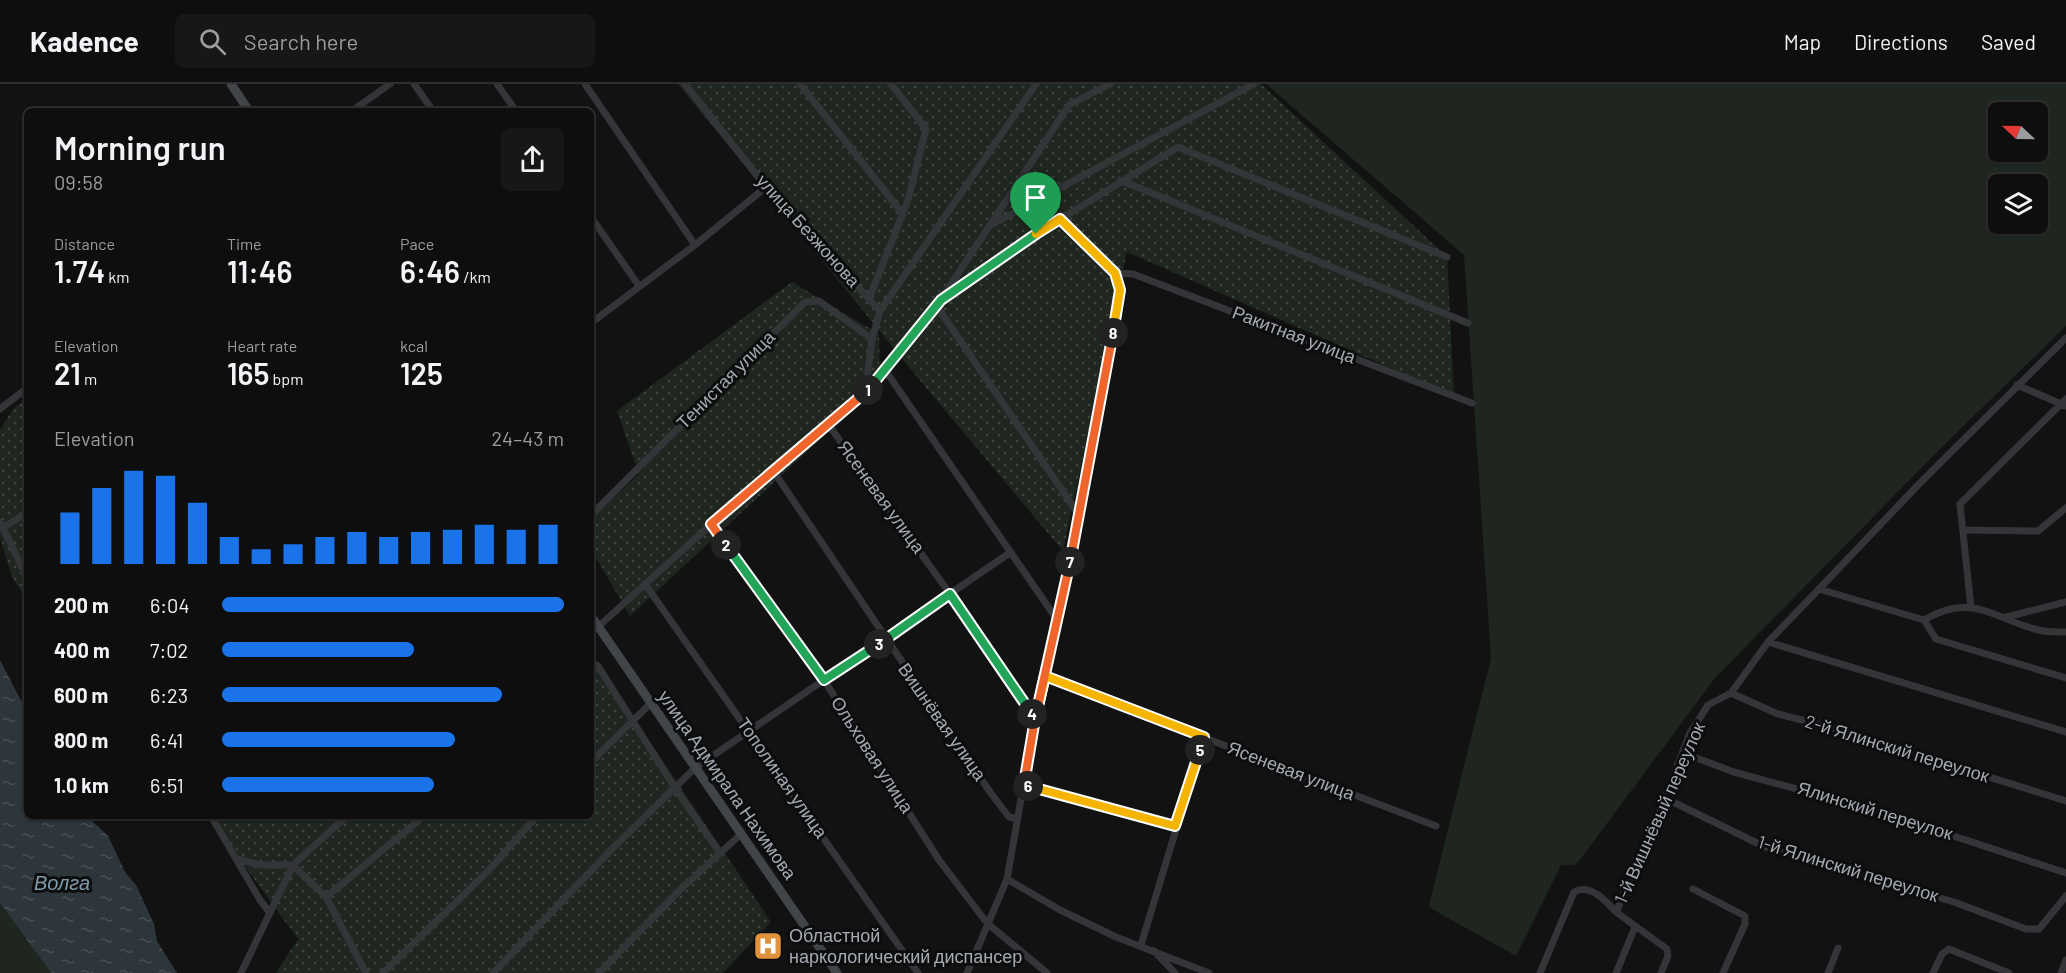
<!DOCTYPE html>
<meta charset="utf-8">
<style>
body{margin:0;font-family:Barlow,sans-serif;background:#171717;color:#f1f3f6;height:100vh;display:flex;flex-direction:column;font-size:22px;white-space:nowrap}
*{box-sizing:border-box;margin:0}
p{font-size:20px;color:#9b9c9e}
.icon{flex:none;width:33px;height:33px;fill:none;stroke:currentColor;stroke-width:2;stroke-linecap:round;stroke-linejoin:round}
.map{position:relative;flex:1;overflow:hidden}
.drawer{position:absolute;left:24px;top:24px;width:570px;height:711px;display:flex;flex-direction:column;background:#0e0e0e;border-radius:9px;box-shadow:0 2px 4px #0004,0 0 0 2px #2e2e2e}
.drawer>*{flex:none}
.needle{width:39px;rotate:292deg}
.tools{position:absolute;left:1988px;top:18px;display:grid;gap:12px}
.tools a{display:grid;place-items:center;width:60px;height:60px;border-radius:9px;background:#0e0e0e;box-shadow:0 2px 4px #0004,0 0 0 2px #2e2e2e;font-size:30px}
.pin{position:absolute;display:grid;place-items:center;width:51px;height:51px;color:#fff;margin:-62px -26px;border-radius:50% 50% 50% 0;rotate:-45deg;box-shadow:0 0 6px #0007}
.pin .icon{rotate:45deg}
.km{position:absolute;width:30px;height:30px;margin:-15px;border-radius:50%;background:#222;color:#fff;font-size:16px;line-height:30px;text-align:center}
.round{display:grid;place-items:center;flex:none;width:63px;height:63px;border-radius:9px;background:#171717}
.head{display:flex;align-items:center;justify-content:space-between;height:102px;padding:0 30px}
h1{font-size:33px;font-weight:600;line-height:45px}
.figures{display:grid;grid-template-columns:repeat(3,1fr);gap:9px;height:102px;padding:6px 30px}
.figures div{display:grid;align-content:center}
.figures b{font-size:30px;font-weight:600}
.figures small{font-size:16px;font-weight:400}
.figures p{font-size:16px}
.chart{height:168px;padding:12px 30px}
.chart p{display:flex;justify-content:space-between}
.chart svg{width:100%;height:108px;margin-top:6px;stroke:#1a73e8;stroke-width:6}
ul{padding:0 30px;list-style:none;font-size:20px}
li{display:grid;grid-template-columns:96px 72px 1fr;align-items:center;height:45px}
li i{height:15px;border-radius:8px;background:#1a73e8}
header{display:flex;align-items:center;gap:36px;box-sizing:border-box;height:84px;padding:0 30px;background:#0e0e0e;border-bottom:2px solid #2e2e2e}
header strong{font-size:28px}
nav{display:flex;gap:33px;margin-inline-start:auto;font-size:21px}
.search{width:420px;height:54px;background:#171717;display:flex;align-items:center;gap:15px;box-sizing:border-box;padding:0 21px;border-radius:9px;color:#9b9c9e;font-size:22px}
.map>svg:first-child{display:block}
</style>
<header>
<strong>Kadence</strong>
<div class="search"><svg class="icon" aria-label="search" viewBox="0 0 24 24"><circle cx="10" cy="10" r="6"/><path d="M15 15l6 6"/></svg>Search here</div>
<nav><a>Map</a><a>Directions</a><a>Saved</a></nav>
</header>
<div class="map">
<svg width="2066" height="889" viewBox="0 0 2066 889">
<defs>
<pattern id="garden-dots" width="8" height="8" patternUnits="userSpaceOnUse" patternTransform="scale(1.5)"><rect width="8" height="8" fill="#1f261f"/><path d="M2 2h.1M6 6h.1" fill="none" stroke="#3d433d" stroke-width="1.8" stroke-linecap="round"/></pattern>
<pattern id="water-ripples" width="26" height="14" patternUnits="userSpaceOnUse" patternTransform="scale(1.5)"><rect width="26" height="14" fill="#2c363b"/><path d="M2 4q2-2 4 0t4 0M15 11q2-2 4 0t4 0" fill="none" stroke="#485055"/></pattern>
</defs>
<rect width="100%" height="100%" fill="#121213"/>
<path fill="#1f261f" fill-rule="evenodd" d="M1266,0H2066V242L1940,365L1715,594L1579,777L1574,781H1561L1516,872L1432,825L1429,821L1491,575L1464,171ZM1998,28H2037V68H1998ZM1998,100H2037V140H1998Z
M0,819L51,889H0Z"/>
<path fill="url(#garden-dots)" d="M678,0H1261L1447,173L1454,312L1127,168L1063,467L918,294Z
M792,198L879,250L880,300L630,532L591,465V435L639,390L617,327Z
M27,315V517L12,493L0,454V346L13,325Z
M591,570L771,838L723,889H276L298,855L208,732H591Z"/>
<path fill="url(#water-ripples)" d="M0,576L27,628V732H87L108,752L125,788L136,801L154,840L157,857L177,889H51L0,819Z"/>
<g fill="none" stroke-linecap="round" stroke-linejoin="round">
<path stroke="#333538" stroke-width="7" d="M414,0L433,27
M497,0L516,27
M585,0L695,161
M685,0L766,103L880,227L872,255L865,310
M800,0L903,130
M352,27L390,0
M1120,96L1468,239
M591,133L639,202
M989,142L1254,0
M1115,189L1133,190L1472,319
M944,211L1069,21L1110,0
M869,215L908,116L926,45L891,0
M936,221L1079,431
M880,227L1036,0
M591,239L695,161L766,103
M885,286L1058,537
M2017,301L2066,322
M0,325L27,304
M828,340L950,510L1035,635
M772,385L990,708L1009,733L1017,735
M591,431L805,218L819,217L872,255
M0,438L27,493
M711,440L824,596L939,776L987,839L1047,889
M2,444L27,429
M1963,446L2038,447L2066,424
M645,500L918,889
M1819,505L1924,536L1936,555L2066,594
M1971,524L1960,420L2066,315
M2006,533L2066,518
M1924,536C1974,506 1997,538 2043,547C2050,548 2058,548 2066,548
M598,543L772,385L865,310L941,216L1036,150L1178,63L1447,173
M1768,558L2066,648
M591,578L598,582L675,704L720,769
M1045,593L1436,742
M1731,609L1778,630L1836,645L2066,717
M1683,669L1734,688L1881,728L2066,789
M591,678L651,619
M1024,700L1175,743
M1665,714L1765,763L1954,818L2026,845H2039L2066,812
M211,732L260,816L270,829
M238,775L260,781H293L347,732
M1007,795L1060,826L1116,853L1209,889
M1693,805L1745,832V840L1723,889
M326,813L424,732
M1616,828L1667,865L1668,872L1661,889
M1141,861L1204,653
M1154,867L1175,889
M241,889L293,781L326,813L366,889
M383,889L489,786L537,732
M493,889L613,764L695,684L1011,468
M599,889L680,806L741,750
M967,889L1007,795L1035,635L1062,521L1120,206L1115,189L1060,135
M1540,889L1574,808C1590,799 1606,817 1616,828L1652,747L1690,649L1708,621L1731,609L1768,558L1819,505L1920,399L2066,254
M1616,889L1635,843
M1828,889L1838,864
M1933,889L1942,870L1949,865L2009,889
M2061,889L2066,876"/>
<path stroke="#414448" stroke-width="9" d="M231,0L249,27
M591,532L837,889"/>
</g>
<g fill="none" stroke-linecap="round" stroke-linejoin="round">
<g stroke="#fff" stroke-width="12">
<path id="split-1" d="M868,306L941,216L1036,150"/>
</g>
<g stroke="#fff" stroke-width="12">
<path id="split-2" d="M726,461L711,440L868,306"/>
</g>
<g stroke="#fff" stroke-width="12">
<path id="split-3" d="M726,461L824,596L879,560"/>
</g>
<g stroke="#fff" stroke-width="12">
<path id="split-4" d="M879,560L950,510L1032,630"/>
</g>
<g stroke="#fff" stroke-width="12">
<path id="split-5" d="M1032,630L1035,635L1045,592L1204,653L1200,666"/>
</g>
<g stroke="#fff" stroke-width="12">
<path id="split-6" d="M1028,702L1175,742L1200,666"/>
</g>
<g stroke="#fff" stroke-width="12">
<path id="split-7" d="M1028,702L1024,700L1035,635L1070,478"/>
</g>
<g stroke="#fff" stroke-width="12">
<path id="split-8" d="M1070,478L1113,249"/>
</g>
<g stroke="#fff" stroke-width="12">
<path id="split-9" d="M1036,150L1060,135L1115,189L1120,206L1113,249"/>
</g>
<use href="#split-1" stroke="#22a559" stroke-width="8"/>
<use href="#split-2" stroke="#f0652b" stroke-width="8"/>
<use href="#split-3" stroke="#22a559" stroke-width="8"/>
<use href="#split-4" stroke="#22a559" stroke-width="8"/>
<use href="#split-5" stroke="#f5b400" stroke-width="8"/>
<use href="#split-6" stroke="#f5b400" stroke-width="8"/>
<use href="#split-7" stroke="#f0652b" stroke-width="8"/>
<use href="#split-8" stroke="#f0652b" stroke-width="8"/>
<use href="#split-9" stroke="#f5b400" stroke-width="8"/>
</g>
<defs>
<g id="hospital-square" transform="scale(1.5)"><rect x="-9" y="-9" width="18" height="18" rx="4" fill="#e1923c" stroke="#0d0d0e"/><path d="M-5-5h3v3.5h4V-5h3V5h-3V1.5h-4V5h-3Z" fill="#fff"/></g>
</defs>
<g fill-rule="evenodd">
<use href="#hospital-square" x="768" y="862"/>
</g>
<g text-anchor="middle" stroke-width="6" stroke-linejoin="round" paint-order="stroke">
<g font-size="18" fill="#a5abb3" stroke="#0d0d0e">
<text transform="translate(808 147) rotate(48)" y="6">улица Безжонова</text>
<text transform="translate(1294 251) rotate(21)" y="6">Ракитная улица</text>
<text transform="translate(726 296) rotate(-45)" y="6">Тенистая улица</text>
<text transform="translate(881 413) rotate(54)" y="6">Ясеневая улица</text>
<text transform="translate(942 638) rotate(55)" y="6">Вишнёвая улица</text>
<text transform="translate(1897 665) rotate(17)" y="6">2-й Ялинский переулок</text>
<text transform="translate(872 671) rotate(57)" y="6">Ольховая улица</text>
<text transform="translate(1291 687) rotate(21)" y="6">Ясеневая улица</text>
<text transform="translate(782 694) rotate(55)" y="6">Тополиная улица</text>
<text transform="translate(727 701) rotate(55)" y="6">улица Адмирала Нахимова</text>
<text transform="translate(1875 727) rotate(17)" y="6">Ялинский переулок</text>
<text transform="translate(1660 729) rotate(-66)" y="6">1-й Вишнёвый переулок</text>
<text transform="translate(1848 785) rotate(17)" y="6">1-й Ялинский переулок</text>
</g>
<g font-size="18" fill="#a5abb3" stroke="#0d0d0e" text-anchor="start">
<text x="789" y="858">Областной<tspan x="789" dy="21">наркологический диспансер</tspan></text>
</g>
<g font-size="20" font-style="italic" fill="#7e9cab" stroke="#0d0d0e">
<text x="62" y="806">Волга</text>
</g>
</g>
</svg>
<div class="tools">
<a><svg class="needle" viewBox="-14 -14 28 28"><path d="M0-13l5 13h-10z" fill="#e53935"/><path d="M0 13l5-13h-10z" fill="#9b9c9e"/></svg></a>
<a><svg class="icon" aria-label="layers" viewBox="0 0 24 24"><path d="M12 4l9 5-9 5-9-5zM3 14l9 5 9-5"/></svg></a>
</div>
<div class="pin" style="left:1036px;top:150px;background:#1e9e55"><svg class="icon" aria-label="arrive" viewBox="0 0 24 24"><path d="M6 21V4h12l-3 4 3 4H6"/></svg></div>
<b class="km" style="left:868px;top:306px">1</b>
<b class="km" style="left:726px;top:461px">2</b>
<b class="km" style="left:879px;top:560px">3</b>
<b class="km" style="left:1032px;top:630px">4</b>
<b class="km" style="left:1200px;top:666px">5</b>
<b class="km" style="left:1028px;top:702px">6</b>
<b class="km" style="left:1070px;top:478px">7</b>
<b class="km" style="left:1113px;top:249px">8</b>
<section class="drawer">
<div class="head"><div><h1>Morning run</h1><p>09:58</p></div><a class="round"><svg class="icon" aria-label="share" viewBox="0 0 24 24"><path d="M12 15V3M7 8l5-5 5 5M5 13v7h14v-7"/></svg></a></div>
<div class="figures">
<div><p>Distance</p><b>1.74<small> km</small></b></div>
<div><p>Time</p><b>11:46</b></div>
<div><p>Pace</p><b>6:46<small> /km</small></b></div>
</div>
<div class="figures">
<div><p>Elevation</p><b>21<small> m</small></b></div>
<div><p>Heart rate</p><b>165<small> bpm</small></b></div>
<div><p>kcal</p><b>125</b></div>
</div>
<div class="chart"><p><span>Elevation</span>24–43 m</p>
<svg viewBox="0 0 160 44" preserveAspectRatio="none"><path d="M5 44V23M15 44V13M25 44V6M35 44V8M45 44V19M55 44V33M65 44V38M75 44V36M85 44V33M95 44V31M105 44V33M115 44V31M125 44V30M135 44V28M145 44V30M155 44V28"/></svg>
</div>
<ul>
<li><b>200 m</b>6:04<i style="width:100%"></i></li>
<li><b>400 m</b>7:02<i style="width:56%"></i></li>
<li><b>600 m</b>6:23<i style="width:82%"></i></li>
<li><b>800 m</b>6:41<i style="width:68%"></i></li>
<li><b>1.0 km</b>6:51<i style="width:62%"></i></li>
</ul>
</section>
</div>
